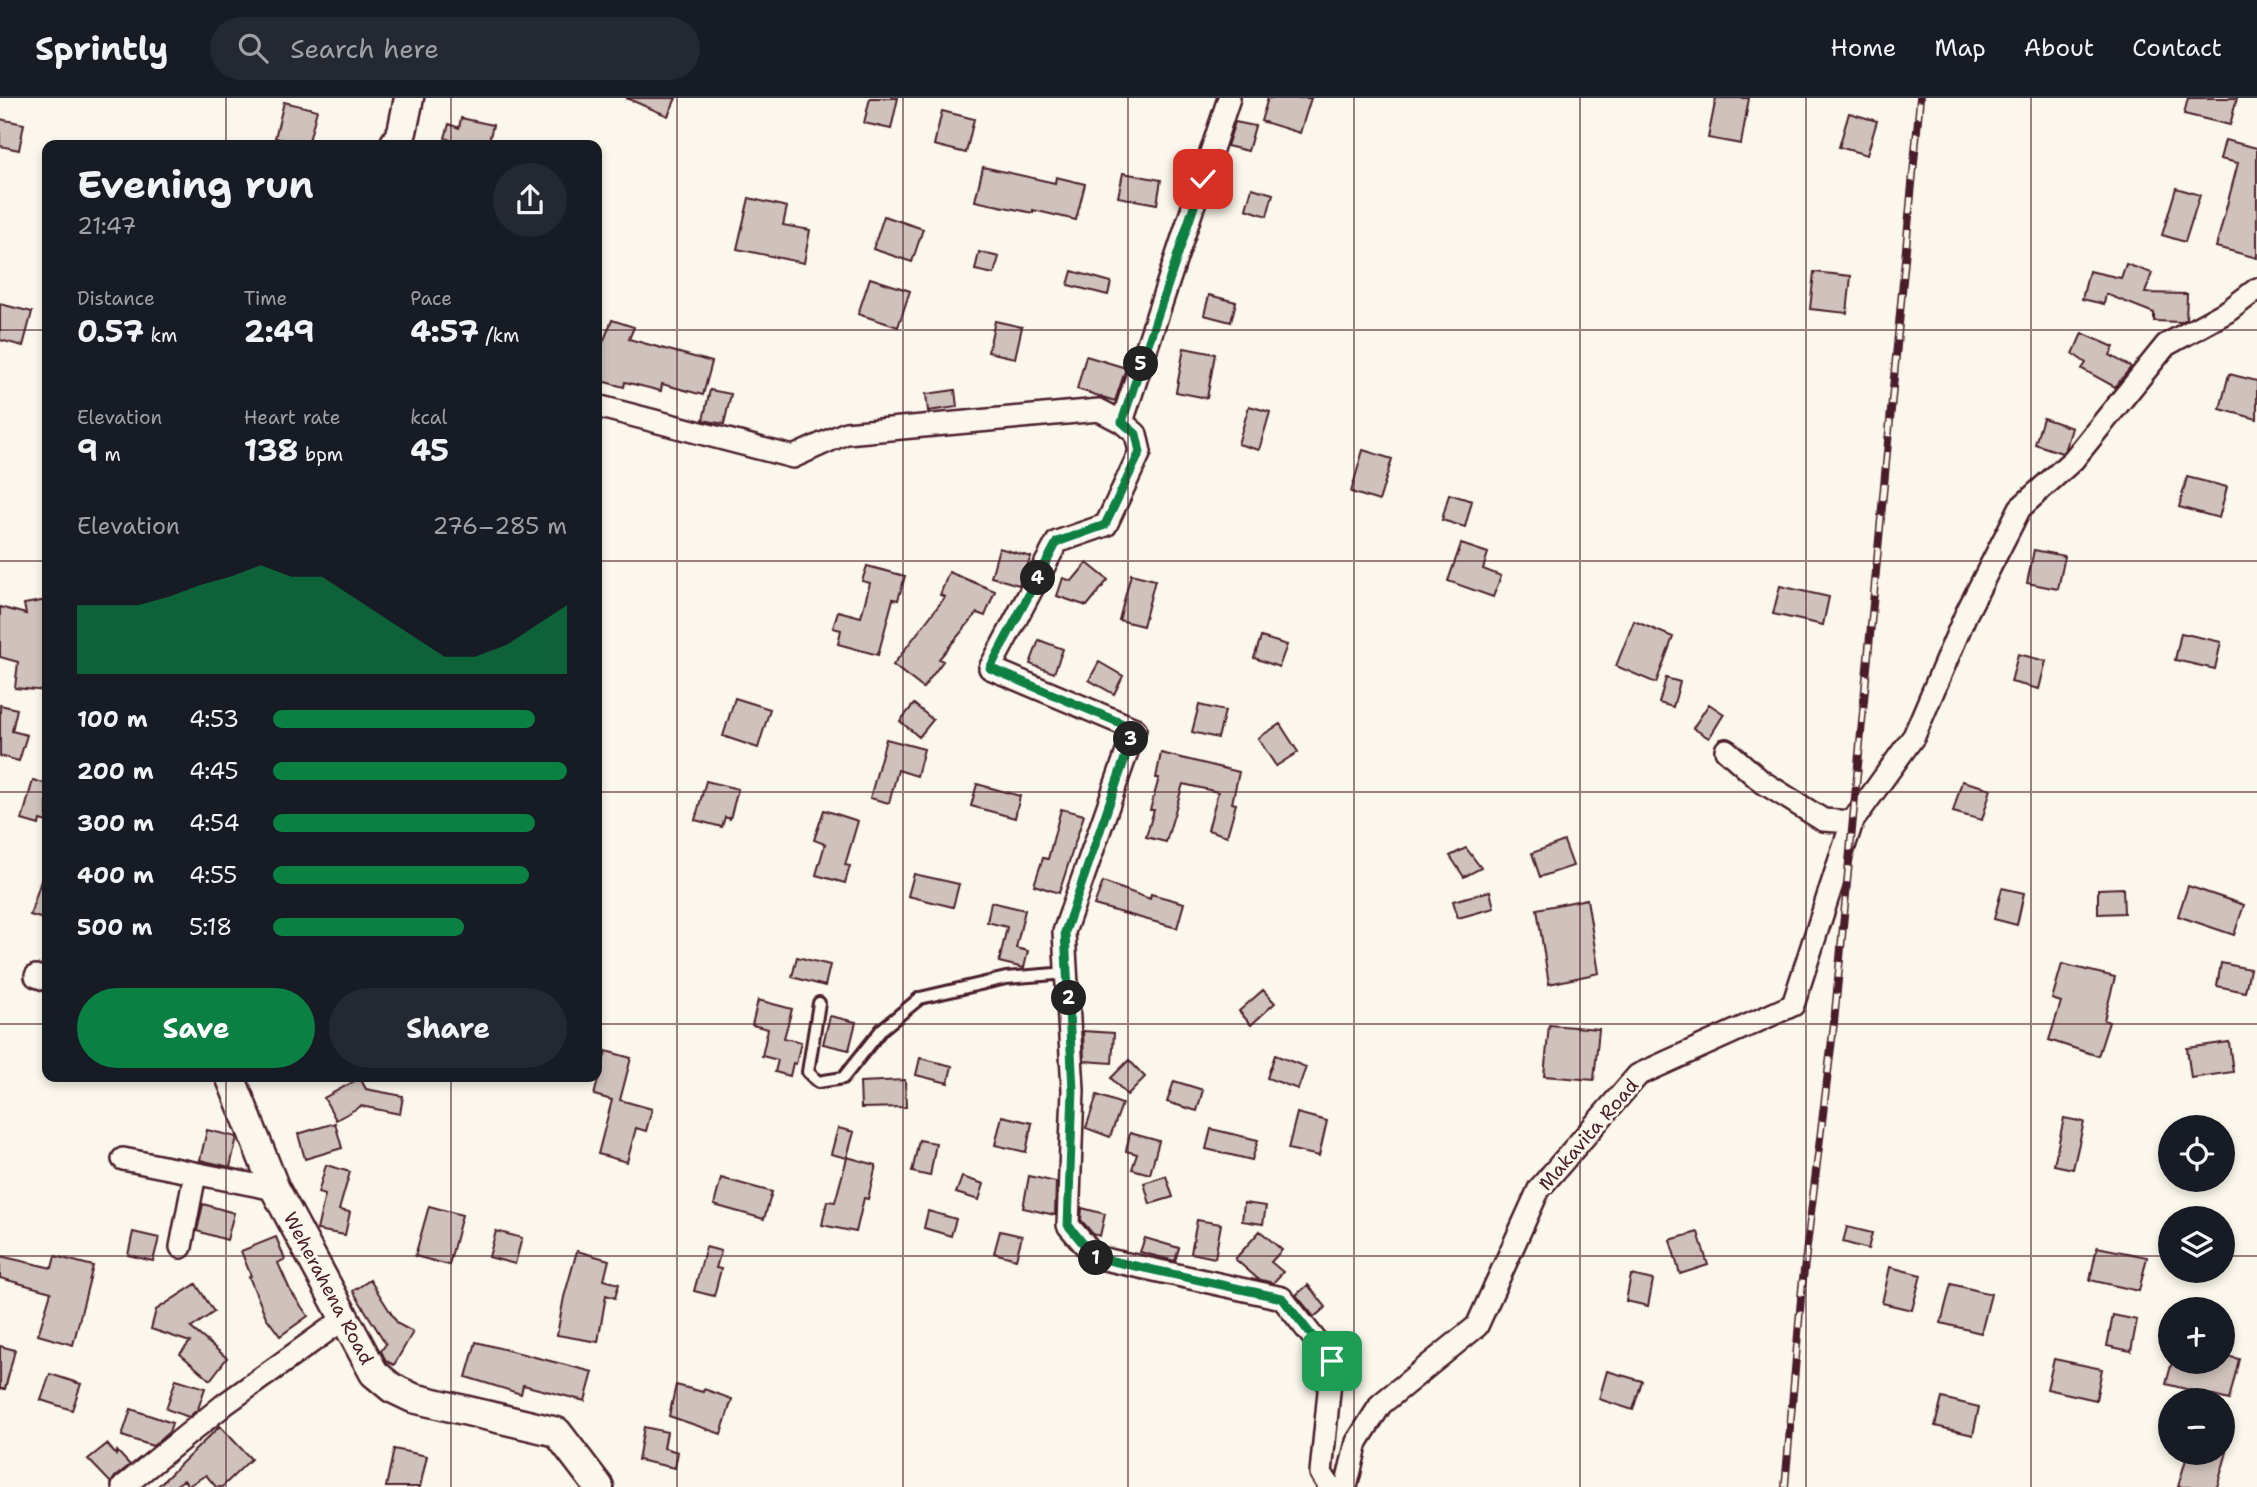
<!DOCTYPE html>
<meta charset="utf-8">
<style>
body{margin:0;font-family:"Shantell Sans",sans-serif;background:#242831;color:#f1f3f6;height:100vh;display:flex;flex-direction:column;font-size:26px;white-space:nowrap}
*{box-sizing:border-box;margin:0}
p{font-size:23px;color:#9ea1a6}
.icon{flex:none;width:38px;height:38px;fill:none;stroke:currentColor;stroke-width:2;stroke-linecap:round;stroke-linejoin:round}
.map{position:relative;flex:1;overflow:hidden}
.drawer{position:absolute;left:42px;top:42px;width:560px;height:942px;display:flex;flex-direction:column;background:#171b24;border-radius:14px;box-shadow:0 4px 10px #0003}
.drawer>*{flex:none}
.tools{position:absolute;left:2158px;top:1017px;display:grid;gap:14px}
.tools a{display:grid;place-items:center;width:77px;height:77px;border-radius:50%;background:#171b24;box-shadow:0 4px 10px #0003;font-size:35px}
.pin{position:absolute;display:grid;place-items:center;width:60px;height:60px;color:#fff;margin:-30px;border-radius:14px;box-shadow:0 4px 10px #0006}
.km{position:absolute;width:35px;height:35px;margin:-18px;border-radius:50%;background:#222;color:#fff;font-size:19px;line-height:35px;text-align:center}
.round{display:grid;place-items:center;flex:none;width:74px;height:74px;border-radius:37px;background:#242831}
.overview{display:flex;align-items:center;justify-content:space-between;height:119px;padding:0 35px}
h1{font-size:38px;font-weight:700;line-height:52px}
.stats{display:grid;grid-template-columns:repeat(3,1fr);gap:10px;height:119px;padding:7px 35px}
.stats div{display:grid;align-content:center}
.stats b{font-size:30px;font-weight:700}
.stats small{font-size:19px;font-weight:400}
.stats p{font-size:19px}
.chart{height:196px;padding:14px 35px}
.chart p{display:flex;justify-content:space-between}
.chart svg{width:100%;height:126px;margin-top:7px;fill:#0b8043;opacity:.7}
.action{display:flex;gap:14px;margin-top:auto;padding:14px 35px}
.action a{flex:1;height:80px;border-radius:42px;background:#0b8043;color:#fff;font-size:28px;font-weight:700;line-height:80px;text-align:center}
.action a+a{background:#242831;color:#f1f3f6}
ul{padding:0 35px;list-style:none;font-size:23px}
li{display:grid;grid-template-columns:112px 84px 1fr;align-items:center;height:52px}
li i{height:18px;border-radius:9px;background:#0b8043}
header{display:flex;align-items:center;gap:42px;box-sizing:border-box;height:98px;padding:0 35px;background:#171b24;border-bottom:2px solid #363941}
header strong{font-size:33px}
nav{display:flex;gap:38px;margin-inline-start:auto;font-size:24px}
.search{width:490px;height:63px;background:#242831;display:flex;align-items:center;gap:18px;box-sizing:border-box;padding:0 24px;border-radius:38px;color:#9ea1a6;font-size:26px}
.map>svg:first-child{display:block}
</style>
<header>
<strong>Sprintly</strong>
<div class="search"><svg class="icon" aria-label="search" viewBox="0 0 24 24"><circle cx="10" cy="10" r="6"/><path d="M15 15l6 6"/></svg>Search here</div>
<nav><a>Home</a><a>Map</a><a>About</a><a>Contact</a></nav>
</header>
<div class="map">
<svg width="2257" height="1389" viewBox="0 0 2257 1389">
<rect width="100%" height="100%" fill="#fbf7ec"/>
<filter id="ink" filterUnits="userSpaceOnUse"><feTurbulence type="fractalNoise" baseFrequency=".0143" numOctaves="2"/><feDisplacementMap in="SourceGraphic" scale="14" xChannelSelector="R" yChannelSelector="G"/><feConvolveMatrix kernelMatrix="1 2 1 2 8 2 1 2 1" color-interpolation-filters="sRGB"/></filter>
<g filter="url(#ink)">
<path fill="#cfc2bc" stroke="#4a1f2b" stroke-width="2" d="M626,0H676L668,18Z
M870,0H898L891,31L864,25Z
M1268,0H1311L1300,35L1261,23Z
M1716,0H1749L1741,46L1708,40Z
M2188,0H2237L2230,27L2184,16Z
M284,4L317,12L308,47L275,40Z
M942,13L974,21L966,55L934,47Z
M1849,15L1877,23L1867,57L1839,49Z
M461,20L493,27L488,47H454L455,44L445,40L449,26L459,30Z
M0,21L24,26L19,52L0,48Z
M1235,24L1255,28L1248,53L1227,48Z
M2225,42L2257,50V160L2216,149L2238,65L2220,61Z
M983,69L1055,85L1056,79L1085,86L1076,122L1033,112V115L975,103Z
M1123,75L1161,82L1157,106L1118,99Z
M1252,90L1273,96L1267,118L1246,111Z
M2176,90L2200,97L2185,144L2162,137Z
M749,100L787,109L783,127L810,132L804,165L737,151Z
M884,118L923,131L912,164L873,151Z
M979,154L999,159L994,176L975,172Z
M2126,166L2152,175L2145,195L2187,196L2186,221L2181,224L2154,223V215L2106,196L2104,206L2082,201L2089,173L2121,180Z
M1072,173L1111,184L1108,197L1068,187Z
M1814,174L1851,178L1847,215L1810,211Z
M870,180L910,193L898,229L858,216Z
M1209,197L1236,204L1231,224L1204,217Z
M0,206L32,214L23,248L0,242Z
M612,222L634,229L629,241L712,264L703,297L662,286L661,293L625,284L624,289L597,282V259Z
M995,223L1022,229L1015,260L988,254Z
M2082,235L2114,249L2110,257L2131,269L2115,289L2082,271L2086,265L2073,256Z
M1184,250L1215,256L1207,300L1176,294Z
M1086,258L1126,270L1115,303L1077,291Z
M2229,276L2257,283V321L2220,311Z
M710,292L731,296L724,326L703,322Z
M955,292L957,309L928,313L926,296Z
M1249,308L1270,314L1259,352L1238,346Z
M2043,320L2072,330L2066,350L2062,355L2035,346Z
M1363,352L1392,361L1379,403L1351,394Z
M2187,379L2227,389L2219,420L2179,409Z
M1449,396L1472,403L1465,429L1442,422Z
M1461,446L1488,455L1483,471L1501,478L1493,499L1448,483Z
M999,450L1031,459L1019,487L991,479Z
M2034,452L2065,458L2058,491L2027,485Z
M1087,465L1108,482L1087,508L1057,498L1063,480L1072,483Z
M867,468L905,478L898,502L893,501L878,557L838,546L841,532L833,530L838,513L861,519L870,485L862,483Z
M949,474L995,493L985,518L977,515L939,561L943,563L923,590L893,567L945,499L940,497Z
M1131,476L1155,482L1143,528L1119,522Z
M1780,488L1829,499L1823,527L1773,516Z
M47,502V593L15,590L18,564L0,559V509L26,516L24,506Z
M1634,523L1673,539L1656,585L1616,568Z
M2181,535L2221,544L2215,571L2175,562Z
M1261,539L1287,547L1279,569L1254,560Z
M1039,542L1063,551L1054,575L1030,566Z
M2018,556L2046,563L2039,591L2011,584Z
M1099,564L1123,578L1114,596L1089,582Z
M1666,580L1680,584L1673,609L1659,605Z
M735,600L770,611L758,650L723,638Z
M914,606L933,622L919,639L900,623Z
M1709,606L1724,616L1709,640L1693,630Z
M0,607L17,611L12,633L27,637L19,663L0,658Z
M1199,607L1225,613L1218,640L1192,634Z
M1280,626L1298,654L1276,668L1258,640Z
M886,641L924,651L917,678L898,672L889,705L870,700Z
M1161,655L1239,674L1232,705L1236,706L1227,738L1208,732L1218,694L1183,686L1166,744L1146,739L1154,712H1150L1159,680H1156Z
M33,682L47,686V724L40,722L39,727L22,722Z
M706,683L738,691L730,721L725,719L722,729L695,722Z
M1962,683L1991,691L1982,722L1953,714Z
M977,686L1020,698L1015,720L971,708Z
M1061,711L1084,717L1059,795L1034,787L1043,760L1048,761Z
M824,712L858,723L845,767L850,768L845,785L816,777L825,746L814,742Z
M1564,743L1573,768L1540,779L1532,755Z
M1466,750L1481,770L1464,779L1450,758Z
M44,773H47V822L30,817Z
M914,776L959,786L953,809L908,798Z
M1103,784L1150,801L1151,796L1184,805L1177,830L1094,807Z
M2188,788L2244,807L2234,837L2178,818Z
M2002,790L2024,795L2017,827L1994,821Z
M2123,790L2124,815L2098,816V791Z
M1490,793L1494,810L1458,820L1453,803Z
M1587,801L1599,875L1549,886L1537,811Z
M991,804L1025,812L1016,850L1028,853L1024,870L999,864L1007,829L987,824Z
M797,859L830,867L825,888L792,879Z
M2221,865L2250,871L2245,894L2217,888Z
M2062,866L2115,879L2104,922L2109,924L2098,958L2049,942L2061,904L2052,901Z
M1263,892L1275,905L1251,927L1239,913Z
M758,902L792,911L784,940L801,944L796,966L793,965L790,978L775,974L778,962L762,958L768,931L752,927Z
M830,918L856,924L849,952L823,946Z
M1549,927L1599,931L1594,982L1544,978Z
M1083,933L1114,935L1112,965L1084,963Z
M2229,944L2233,974L2191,980L2187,950Z
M606,953L631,960L620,1002L652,1011L646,1033L636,1030L627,1064L598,1056L612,1002L594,997Z
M1275,957L1306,969L1298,991L1267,980Z
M920,960L952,968L948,985L916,977Z
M1129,962L1145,979L1127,997L1111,980Z
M360,980L366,991L403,998L400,1016L361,1008L336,1022L324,1000Z
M905,982L906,1009L861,1010L860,984Z
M1174,983L1203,992L1197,1013L1167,1004Z
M1097,997L1122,1006L1110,1039L1086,1030Z
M1297,1015L1327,1023L1319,1058L1288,1051Z
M1002,1018L1032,1025L1026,1054L995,1047Z
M2064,1020L2084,1024L2073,1071L2054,1067Z
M335,1025L342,1050L305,1061L298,1036Z
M838,1030L854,1034L847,1059L876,1067L868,1101L864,1100L856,1134L822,1127L827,1103L835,1104L847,1060L831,1056Z
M1211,1031L1258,1042L1252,1062L1206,1051Z
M207,1032L237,1039L230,1069L200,1062Z
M1130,1035L1159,1043L1150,1076L1132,1071L1137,1056L1126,1053Z
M919,1042L936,1045L930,1078L912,1074Z
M326,1067L350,1074L339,1112L350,1114L345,1137L317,1132L325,1097L318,1095Z
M1029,1078L1056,1084L1055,1117L1023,1110Z
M1166,1078L1173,1099L1150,1106L1144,1085Z
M962,1079L984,1086L979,1102L956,1095Z
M721,1080L772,1094L764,1121L714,1107Z
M1244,1105L1266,1108L1263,1126L1242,1123Z
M203,1106L234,1115L227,1142L197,1133Z
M429,1108L462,1117L449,1167L415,1158Z
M1082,1110L1105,1116L1100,1138L1093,1136L1081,1122Z
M928,1113L956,1121L951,1138L924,1130Z
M1197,1122L1221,1126L1215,1160L1191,1155Z
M1847,1129L1872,1135L1868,1151L1843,1144Z
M496,1133L522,1140L515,1166L489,1159Z
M1000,1133L1022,1138L1016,1161L994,1155Z
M1260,1133L1282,1152L1271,1164L1283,1174L1273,1185L1258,1181L1235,1161Z
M133,1134L159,1140L153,1163L128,1157Z
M1698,1134L1708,1167L1680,1176L1670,1142Z
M276,1139L285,1161L278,1165L290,1192L308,1218L280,1238L266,1219L249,1179L251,1178L241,1153Z
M1145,1140L1179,1150L1175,1163L1140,1154Z
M706,1149L721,1153L716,1170L721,1171L714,1198L694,1193Z
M2097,1149L2147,1159L2139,1193L2090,1182Z
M577,1153L609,1162L604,1182L619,1186L615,1200L606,1197L598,1244L557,1237L564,1199Z
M0,1158L52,1170L55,1158L93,1168L73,1247L38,1237L51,1194L0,1180Z
M1890,1169L1921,1177L1912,1212L1882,1205Z
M1631,1177L1653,1182L1648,1208L1626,1203Z
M370,1182L398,1226L413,1234L394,1267L386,1263L381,1253L386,1246L353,1193Z
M196,1186L214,1214L191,1230L227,1260L210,1282L180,1256L190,1244L151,1231L156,1212Z
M1951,1186L1991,1196L1981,1235L1941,1225Z
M1308,1187L1326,1209L1314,1219L1296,1197Z
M2113,1217L2137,1222L2131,1253L2107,1248Z
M476,1244L593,1274L585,1303L523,1287L521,1296L466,1279Z
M0,1248L15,1252L5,1291H0Z
M2222,1257L2239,1261L2229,1302L2166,1286L2172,1264H2222Z
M2054,1261L2102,1271L2096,1302L2047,1291Z
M1607,1273L1642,1283L1633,1312L1599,1301Z
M50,1276L81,1286L72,1312L41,1302Z
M176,1281L205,1290L198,1311L189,1319L166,1311Z
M676,1287L703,1294L704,1291L732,1301L721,1336L669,1318Z
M1942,1300L1979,1309L1973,1337L1935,1328Z
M131,1311L172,1325L169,1334L153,1348L122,1338Z
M220,1328L251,1361L222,1389H216L206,1377L188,1388L184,1382L173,1389H157Z
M644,1329L667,1334L664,1350L678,1354L675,1370L638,1362Z
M107,1346L116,1357L117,1353L130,1367L115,1379L111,1385L88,1361Z
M394,1351L427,1358L420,1389H386Z
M2188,1354H2227L2217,1389H2178Z"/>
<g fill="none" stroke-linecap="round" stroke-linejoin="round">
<g stroke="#4a1f2b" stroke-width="16">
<path id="service" d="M819,905L808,974L818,984L843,980L882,931L920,900L1006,880L1068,875"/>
</g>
<g stroke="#4a1f2b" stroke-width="26">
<path id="minor" d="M597,308L793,359L846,335L1099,312L1122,324L1136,336L1140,354L1106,427L1057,444L990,570L1135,631L1064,834L1073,992L1068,1127L1095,1159L1282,1200L1332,1263L1321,1375L1330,1389
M1122,324L1229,0
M1726,652L1761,683L1823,722L1852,724
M36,878L47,882
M123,1061L275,1091
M181,1149L195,1076
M123,1389L225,1306L345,1220
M1346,1389L1357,1344L1381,1306L1477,1228L1539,1091L1638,977L1793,907L1852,724L1914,638L1966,516L2020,410L2073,362L2166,247L2228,213L2257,191"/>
</g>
<g stroke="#4a1f2b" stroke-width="33">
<path id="secondary" d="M394,47L402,34L409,0
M230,978L275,1091L374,1275L392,1290L413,1300L557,1334L599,1389"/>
</g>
<use href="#service" stroke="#fbf7ec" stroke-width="10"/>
<use href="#minor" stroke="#fbf7ec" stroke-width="21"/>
<use href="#secondary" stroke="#fbf7ec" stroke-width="28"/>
<g stroke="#4a1f2b" stroke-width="8">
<path id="rail" d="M1785,1389L1802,1189L1834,925L1920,0"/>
</g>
<use href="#rail" stroke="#fbf7ec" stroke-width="5" stroke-dasharray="16" stroke-linecap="butt"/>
</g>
</g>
<g fill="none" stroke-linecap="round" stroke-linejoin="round" filter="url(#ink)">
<g stroke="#fff" stroke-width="14">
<path id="route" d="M1203,81L1122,324L1136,336L1140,354L1105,427L1057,444L990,570L1135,631L1065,834L1073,992L1068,1127L1094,1159L1282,1200L1332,1263"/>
</g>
<use href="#route" stroke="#0b8043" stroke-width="9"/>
</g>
<path fill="none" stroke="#4a1f2b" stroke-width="2" stroke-opacity="0.55" d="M226,0V47M451,0V47M677,0V1389M903,0V1389M1128,0V1389M1354,0V1389M1580,0V1389M1806,0V1389M2031,0V1389M0,232H47M597,232H2257M0,463H47M597,463H2257M0,694H47M597,694H2257M0,926H47M597,926H2257M226,978V1389M451,978V1389M0,1158H2170M2222,1158H2257"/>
<g text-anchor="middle" stroke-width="6" stroke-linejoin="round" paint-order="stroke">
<g font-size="19" fill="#4a1f2b" stroke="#fbf7ec">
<text transform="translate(1588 1036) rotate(-49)" y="7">Makavita Road</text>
<text transform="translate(329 1190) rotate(62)" y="7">Weherahena Road</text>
</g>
</g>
</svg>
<div class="tools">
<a><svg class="icon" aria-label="locate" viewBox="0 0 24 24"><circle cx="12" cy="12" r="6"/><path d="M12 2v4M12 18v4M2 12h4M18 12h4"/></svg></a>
<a><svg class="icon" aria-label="layers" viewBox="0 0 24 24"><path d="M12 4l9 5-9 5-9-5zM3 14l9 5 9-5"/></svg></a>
<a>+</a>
<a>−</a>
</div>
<div class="pin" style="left:1332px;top:1263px;background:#1e9e55"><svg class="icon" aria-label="arrive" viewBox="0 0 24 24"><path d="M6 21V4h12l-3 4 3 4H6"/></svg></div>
<div class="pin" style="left:1203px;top:81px;background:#d93025"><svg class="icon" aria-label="check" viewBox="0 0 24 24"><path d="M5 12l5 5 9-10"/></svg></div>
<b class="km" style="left:1096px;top:1160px">1</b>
<b class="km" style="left:1069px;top:900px">2</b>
<b class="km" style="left:1131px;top:641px">3</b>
<b class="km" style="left:1038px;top:480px">4</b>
<b class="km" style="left:1141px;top:266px">5</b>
<section class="drawer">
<div class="overview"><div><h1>Evening run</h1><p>21:47</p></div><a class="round"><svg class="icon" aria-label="share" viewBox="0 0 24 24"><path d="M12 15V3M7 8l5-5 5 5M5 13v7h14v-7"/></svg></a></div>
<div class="stats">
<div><p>Distance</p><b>0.57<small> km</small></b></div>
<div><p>Time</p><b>2:49</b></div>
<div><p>Pace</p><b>4:57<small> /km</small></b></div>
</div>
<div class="stats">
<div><p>Elevation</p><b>9<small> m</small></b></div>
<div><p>Heart rate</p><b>138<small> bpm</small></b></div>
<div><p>kcal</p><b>45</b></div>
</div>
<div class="chart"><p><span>Elevation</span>276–285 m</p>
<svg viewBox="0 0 160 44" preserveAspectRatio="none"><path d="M0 44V20L10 20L20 20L30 17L40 13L50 10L60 6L70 10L80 10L90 17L100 24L110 31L120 38L130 38L140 34L150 27L160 20V44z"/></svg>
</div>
<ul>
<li><b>100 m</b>4:53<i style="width:89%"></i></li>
<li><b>200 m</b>4:45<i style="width:100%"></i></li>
<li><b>300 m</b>4:54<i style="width:89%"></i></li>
<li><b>400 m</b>4:55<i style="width:87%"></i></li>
<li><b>500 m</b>5:18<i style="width:65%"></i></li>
</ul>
<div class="action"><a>Save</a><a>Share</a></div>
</section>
</div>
